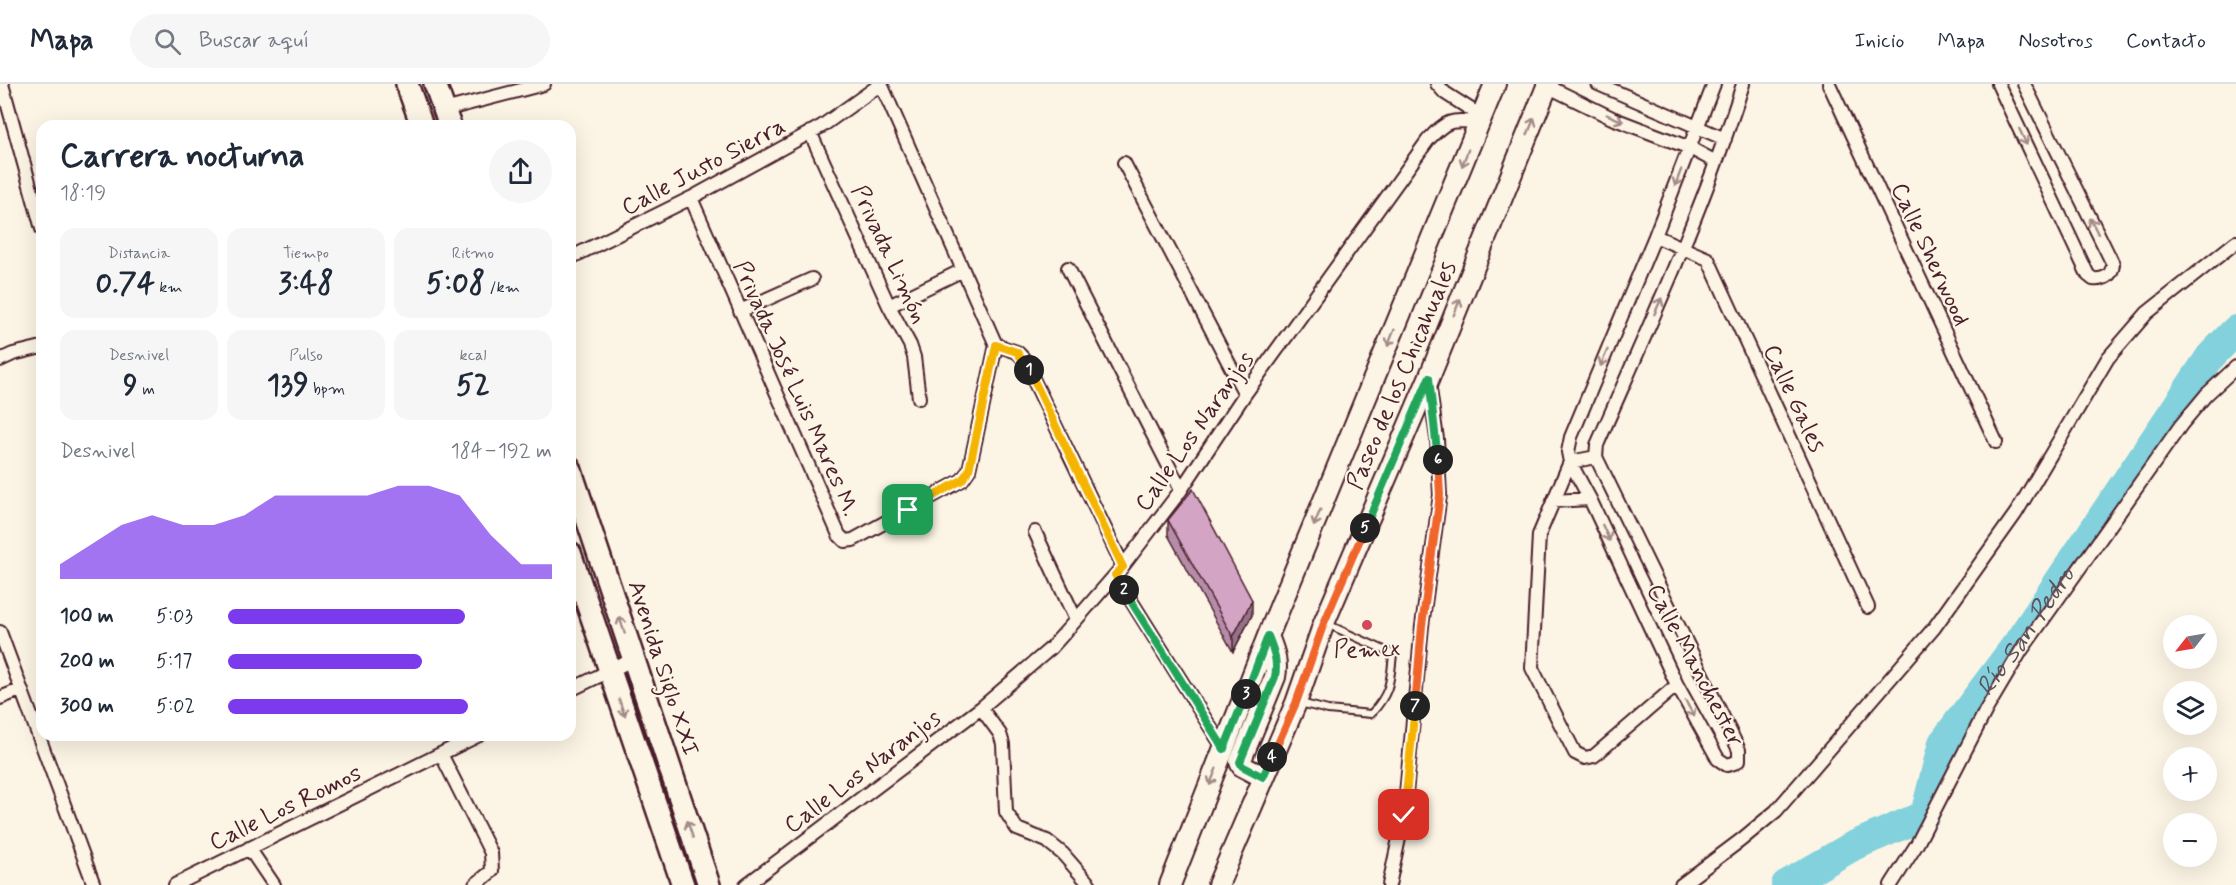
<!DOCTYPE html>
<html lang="es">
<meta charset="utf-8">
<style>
body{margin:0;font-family:Mynerve,sans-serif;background:#f6f6f7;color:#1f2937;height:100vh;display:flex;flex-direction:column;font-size:22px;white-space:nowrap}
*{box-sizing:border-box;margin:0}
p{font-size:20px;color:#747a83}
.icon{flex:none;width:33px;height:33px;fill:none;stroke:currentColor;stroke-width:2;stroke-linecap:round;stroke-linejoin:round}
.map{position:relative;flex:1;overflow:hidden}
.drawer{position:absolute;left:36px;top:36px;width:540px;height:621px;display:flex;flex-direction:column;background:#fff;border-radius:18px;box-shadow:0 6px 24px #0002}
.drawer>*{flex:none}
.needle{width:39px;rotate:239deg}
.buttons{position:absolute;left:2163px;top:531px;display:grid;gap:12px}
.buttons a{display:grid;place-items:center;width:54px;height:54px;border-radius:50%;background:#fff;box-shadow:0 6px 24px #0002;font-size:30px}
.pin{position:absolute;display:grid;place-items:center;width:51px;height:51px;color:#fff;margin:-26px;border-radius:12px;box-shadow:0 3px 9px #0006}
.km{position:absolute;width:30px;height:30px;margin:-15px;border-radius:50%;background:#222;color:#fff;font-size:16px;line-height:30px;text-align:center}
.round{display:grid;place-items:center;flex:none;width:63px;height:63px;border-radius:32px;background:#f6f6f7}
.overview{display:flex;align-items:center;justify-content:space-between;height:102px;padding:0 24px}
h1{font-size:33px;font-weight:700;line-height:45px}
.metrics{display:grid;grid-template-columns:repeat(3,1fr);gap:9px;height:102px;padding:6px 24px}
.metrics div{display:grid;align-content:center;border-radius:15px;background:#f6f6f7;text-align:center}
.metrics b{font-size:30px;font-weight:700}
.metrics small{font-size:16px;font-weight:400}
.metrics p{font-size:16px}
.chart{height:168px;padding:12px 24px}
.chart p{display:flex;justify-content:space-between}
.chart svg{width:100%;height:108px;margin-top:6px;fill:#7c3aed;opacity:.7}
ul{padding:0 24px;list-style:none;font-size:20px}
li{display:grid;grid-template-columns:96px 72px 1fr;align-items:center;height:45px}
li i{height:15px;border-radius:8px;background:#7c3aed}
header{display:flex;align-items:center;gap:36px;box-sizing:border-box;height:84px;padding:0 30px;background:#fff;border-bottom:2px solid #e0e1e3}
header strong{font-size:28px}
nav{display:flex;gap:33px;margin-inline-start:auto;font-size:21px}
.search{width:420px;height:54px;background:#f6f6f7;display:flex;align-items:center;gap:15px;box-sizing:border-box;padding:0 21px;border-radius:33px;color:#747a83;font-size:22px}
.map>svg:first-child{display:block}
</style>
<header>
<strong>Mapa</strong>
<div class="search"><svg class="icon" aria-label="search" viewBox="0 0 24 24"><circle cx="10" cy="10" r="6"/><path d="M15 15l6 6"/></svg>Buscar aquí</div>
<nav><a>Inicio</a><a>Mapa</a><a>Nosotros</a><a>Contacto</a></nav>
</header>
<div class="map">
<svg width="2236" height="801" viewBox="0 0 2236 801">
<rect width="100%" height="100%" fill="#fcf5e5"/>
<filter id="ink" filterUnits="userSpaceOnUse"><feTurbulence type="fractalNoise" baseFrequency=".0167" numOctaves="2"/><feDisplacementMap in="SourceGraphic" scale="12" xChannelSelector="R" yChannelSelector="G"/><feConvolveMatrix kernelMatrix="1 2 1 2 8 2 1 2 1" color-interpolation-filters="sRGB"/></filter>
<g filter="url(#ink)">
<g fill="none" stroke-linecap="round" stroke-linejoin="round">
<path stroke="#82d1dd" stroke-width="30" id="s1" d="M1786,801L1853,762L1925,731L1943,659L2017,560L2210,273L2236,246"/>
<g stroke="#4a1f2b" stroke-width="10">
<path id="service" d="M1300,619L1328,626L1371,630C1391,608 1390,598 1393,570L1327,540"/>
</g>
<g stroke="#4a1f2b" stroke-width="16">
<path id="minor" d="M2,0L42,145
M881,0L996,261
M1437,0L1445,9L1481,32
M1543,0L1612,34L1690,64L1716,78
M1598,0L1725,55
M1714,0L1655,152L1571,353L1568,368L1570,378L1590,415L1677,601L1718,675L1727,681L1734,679L1739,676V666L1596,373L1597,361C1649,242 1704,124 1743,0
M1829,0L1996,358
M1998,0L2088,191L2093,195C2104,196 2112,192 2113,180L2024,0
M444,26L544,0
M810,48L889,222L910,261L914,273L919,314
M1124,79L1245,310
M691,114L839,451L845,457L853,456L962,396L969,386L996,261
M1655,152L1708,175L1868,523
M570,174L691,114L822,42L881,0
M1068,184L1181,406
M889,222L963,186
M740,227L812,195
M996,261L1017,268L1023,274L1123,482
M0,276L13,270L42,263
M1570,378L1539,451L1532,584L1575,669L1585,674L1594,672L1677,601
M1570,378L1596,373
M1553,417L1590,415
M1035,448L1076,536
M1115,491L1224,665
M0,548L94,801
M570,606L634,575
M0,614L20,606
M981,624L1000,650L1003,660L1006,728L1017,745L1047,757L1063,770L1090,801
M441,670L491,769L492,787L475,801
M249,764L274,801
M175,801L479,651
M746,801L981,624L1051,564L1076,536L1123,482L1181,406L1245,310L1428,56C1447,35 1451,36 1478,38
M1389,801L1404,731L1422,542L1440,411L1437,355L1429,298
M1681,801L1741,756L1776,727L1934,544L2016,429L2108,274L2147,229L2236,158
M1891,801L1917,760L1986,626L2021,567L2181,341L2206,311L2236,283"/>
</g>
<g stroke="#4a1f2b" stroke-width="24">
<path id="primary" d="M1263,693L1242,682L1240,678L1275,593C1278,578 1274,567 1268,552
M1170,801L1268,552L1495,0
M1218,801L1296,619L1324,539L1429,294L1548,0"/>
</g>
<g stroke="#4a1f2b" stroke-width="26">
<path id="trunk" d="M407,0L422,42
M435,0L450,42
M570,384L709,801
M570,469L683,801"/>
</g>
<use href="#service" stroke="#fcf5e5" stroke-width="6"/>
<use href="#minor" stroke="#fcf5e5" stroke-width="12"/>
<use href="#primary" stroke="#fcf5e5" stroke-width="20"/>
<use href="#trunk" stroke="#fcf5e5" stroke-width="21"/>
</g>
<path fill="#b58da9" stroke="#4a1f2b" stroke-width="1.5" d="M1168,436L1252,531L1233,568L1168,451Z"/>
<path fill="#947389" stroke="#4a1f2b" stroke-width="1.5" d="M1252,516V531L1233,568V553Z"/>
<path fill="#d3a4c4" stroke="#4a1f2b" stroke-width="1.5" d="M1193,405L1252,516L1233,553L1168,436Z"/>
<defs><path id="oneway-shaft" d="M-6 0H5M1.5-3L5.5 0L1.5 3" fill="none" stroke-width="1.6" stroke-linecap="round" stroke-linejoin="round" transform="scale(1.5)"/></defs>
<g stroke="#a38a88">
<use href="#oneway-shaft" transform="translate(1615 34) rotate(23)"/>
<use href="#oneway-shaft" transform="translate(1531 42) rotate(-68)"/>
<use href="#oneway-shaft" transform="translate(2023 53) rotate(65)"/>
<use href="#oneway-shaft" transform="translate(1465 74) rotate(111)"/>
<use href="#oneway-shaft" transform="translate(1678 94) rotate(111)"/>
<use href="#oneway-shaft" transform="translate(2094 142) rotate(-117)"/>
<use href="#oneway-shaft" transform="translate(1658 222) rotate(-66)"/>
<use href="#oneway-shaft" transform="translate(1457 223) rotate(-68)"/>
<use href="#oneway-shaft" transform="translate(1391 254) rotate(112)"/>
<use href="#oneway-shaft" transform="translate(1604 274) rotate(113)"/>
<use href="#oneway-shaft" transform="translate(1317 434) rotate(112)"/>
<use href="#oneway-shaft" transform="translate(1606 449) rotate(65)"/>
<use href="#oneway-shaft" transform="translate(622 541) rotate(-108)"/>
<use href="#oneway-shaft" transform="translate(622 624) rotate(71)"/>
<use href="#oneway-shaft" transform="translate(1690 625) rotate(61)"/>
<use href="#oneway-shaft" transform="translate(1213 693) rotate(112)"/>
<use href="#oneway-shaft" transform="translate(690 745) rotate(-108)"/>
</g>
</g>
<g fill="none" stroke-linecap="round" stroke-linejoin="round" filter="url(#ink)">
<g stroke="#fff" stroke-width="12">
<path id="split-1" d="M908,426L962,396L969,386L996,261L1017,268L1029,286"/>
</g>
<g stroke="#fff" stroke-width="12">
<path id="split-2" d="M1029,286L1123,483L1115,491L1124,506"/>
</g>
<g stroke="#fff" stroke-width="12">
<path id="split-3" d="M1124,506L1224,665L1246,610"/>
</g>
<g stroke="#fff" stroke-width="12">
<path id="split-4" d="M1246,610L1268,552C1274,567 1278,578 1275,593L1240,678L1242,682L1263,693L1272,673"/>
</g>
<g stroke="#fff" stroke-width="12">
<path id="split-5" d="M1272,673L1296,619L1324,539L1365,444"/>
</g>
<g stroke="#fff" stroke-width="12">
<path id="split-6" d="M1365,444L1429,294L1438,376"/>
</g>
<g stroke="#fff" stroke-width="12">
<path id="split-7" d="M1415,622L1422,542L1440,411L1438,376"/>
</g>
<g stroke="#fff" stroke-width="12">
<path id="split-8" d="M1404,731L1415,622"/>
</g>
<use href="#split-1" stroke="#f5b400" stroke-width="8"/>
<use href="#split-2" stroke="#f5b400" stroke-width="8"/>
<use href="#split-3" stroke="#22a559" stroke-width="8"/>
<use href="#split-4" stroke="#22a559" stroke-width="8"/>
<use href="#split-5" stroke="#f0652b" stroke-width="8"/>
<use href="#split-6" stroke="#22a559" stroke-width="8"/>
<use href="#split-7" stroke="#f0652b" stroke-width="8"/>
<use href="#split-8" stroke="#f5b400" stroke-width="8"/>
</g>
<circle fill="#d1495b" stroke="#fcf5e5" stroke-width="2" cx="1367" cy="541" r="6"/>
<g text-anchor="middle" stroke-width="4.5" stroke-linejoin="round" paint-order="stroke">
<g font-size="24" fill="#4a1f2b" stroke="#fcf5e5">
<text transform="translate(703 82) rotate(-28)" y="8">Calle Justo Sierra</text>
<text transform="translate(890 170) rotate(65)" y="8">Privada Limón</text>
<text transform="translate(1931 170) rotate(65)" y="8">Calle Sherwood</text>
<text transform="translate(1401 291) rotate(-67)" y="8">Paseo de los Chicahuales</text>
<text transform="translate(797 304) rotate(66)" y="8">Privada José Luis Mares M.</text>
<text transform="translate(1795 314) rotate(65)" y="8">Calle Gales</text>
<text transform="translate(1194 347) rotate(-55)" y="8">Calle Los Naranjos</text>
<text transform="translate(1696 581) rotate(62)" y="8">Calle Manchester</text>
<text transform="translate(664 584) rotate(72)" y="8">Avenida Siglo XXI</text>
<text transform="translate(862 687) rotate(-37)" y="8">Calle Los Naranjos</text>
<text transform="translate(285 723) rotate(-26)" y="8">Calle Los Romos</text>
</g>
<g font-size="24" fill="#4a1f2b" stroke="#fcf5e5">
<text x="1367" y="573">Pemex</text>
</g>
<g font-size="26" font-style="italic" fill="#5b5460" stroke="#fcf5e5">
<text dy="9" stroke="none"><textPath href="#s1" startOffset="369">Río San Pedro</textPath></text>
</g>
</g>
</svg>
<div class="buttons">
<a><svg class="needle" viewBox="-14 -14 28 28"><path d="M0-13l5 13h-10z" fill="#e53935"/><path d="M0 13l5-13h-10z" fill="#747a83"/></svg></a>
<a><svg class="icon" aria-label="layers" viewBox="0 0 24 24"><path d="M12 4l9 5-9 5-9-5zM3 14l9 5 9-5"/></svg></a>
<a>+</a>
<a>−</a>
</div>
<div class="pin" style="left:908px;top:426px;background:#1e9e55"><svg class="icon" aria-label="arrive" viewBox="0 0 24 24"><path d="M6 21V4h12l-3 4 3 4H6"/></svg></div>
<div class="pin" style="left:1404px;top:731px;background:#d93025"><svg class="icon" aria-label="check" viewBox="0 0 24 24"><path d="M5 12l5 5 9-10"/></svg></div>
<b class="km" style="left:1029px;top:286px">1</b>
<b class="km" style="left:1124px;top:506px">2</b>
<b class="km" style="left:1246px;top:610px">3</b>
<b class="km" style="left:1272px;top:673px">4</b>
<b class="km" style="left:1365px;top:444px">5</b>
<b class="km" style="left:1438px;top:376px">6</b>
<b class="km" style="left:1415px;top:622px">7</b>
<section class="drawer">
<div class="overview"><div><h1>Carrera nocturna</h1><p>18:19</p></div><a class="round"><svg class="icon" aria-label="share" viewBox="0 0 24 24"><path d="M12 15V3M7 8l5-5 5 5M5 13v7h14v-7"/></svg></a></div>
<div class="metrics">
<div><p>Distancia</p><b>0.74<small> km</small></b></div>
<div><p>Tiempo</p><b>3:48</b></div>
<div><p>Ritmo</p><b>5:08<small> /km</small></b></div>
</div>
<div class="metrics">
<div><p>Desnivel</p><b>9<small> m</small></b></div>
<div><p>Pulso</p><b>139<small> bpm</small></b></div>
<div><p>kcal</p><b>52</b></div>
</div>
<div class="chart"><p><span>Desnivel</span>184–192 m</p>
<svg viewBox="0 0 160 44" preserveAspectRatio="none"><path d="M0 44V38L10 30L20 22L30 18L40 22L50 22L60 18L70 10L80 10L90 10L100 10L110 6L120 6L130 10L140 26L150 38L160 38V44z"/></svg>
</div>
<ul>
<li><b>100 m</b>5:03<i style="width:73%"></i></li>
<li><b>200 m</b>5:17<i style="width:60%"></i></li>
<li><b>300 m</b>5:02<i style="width:74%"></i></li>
</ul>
</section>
</div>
